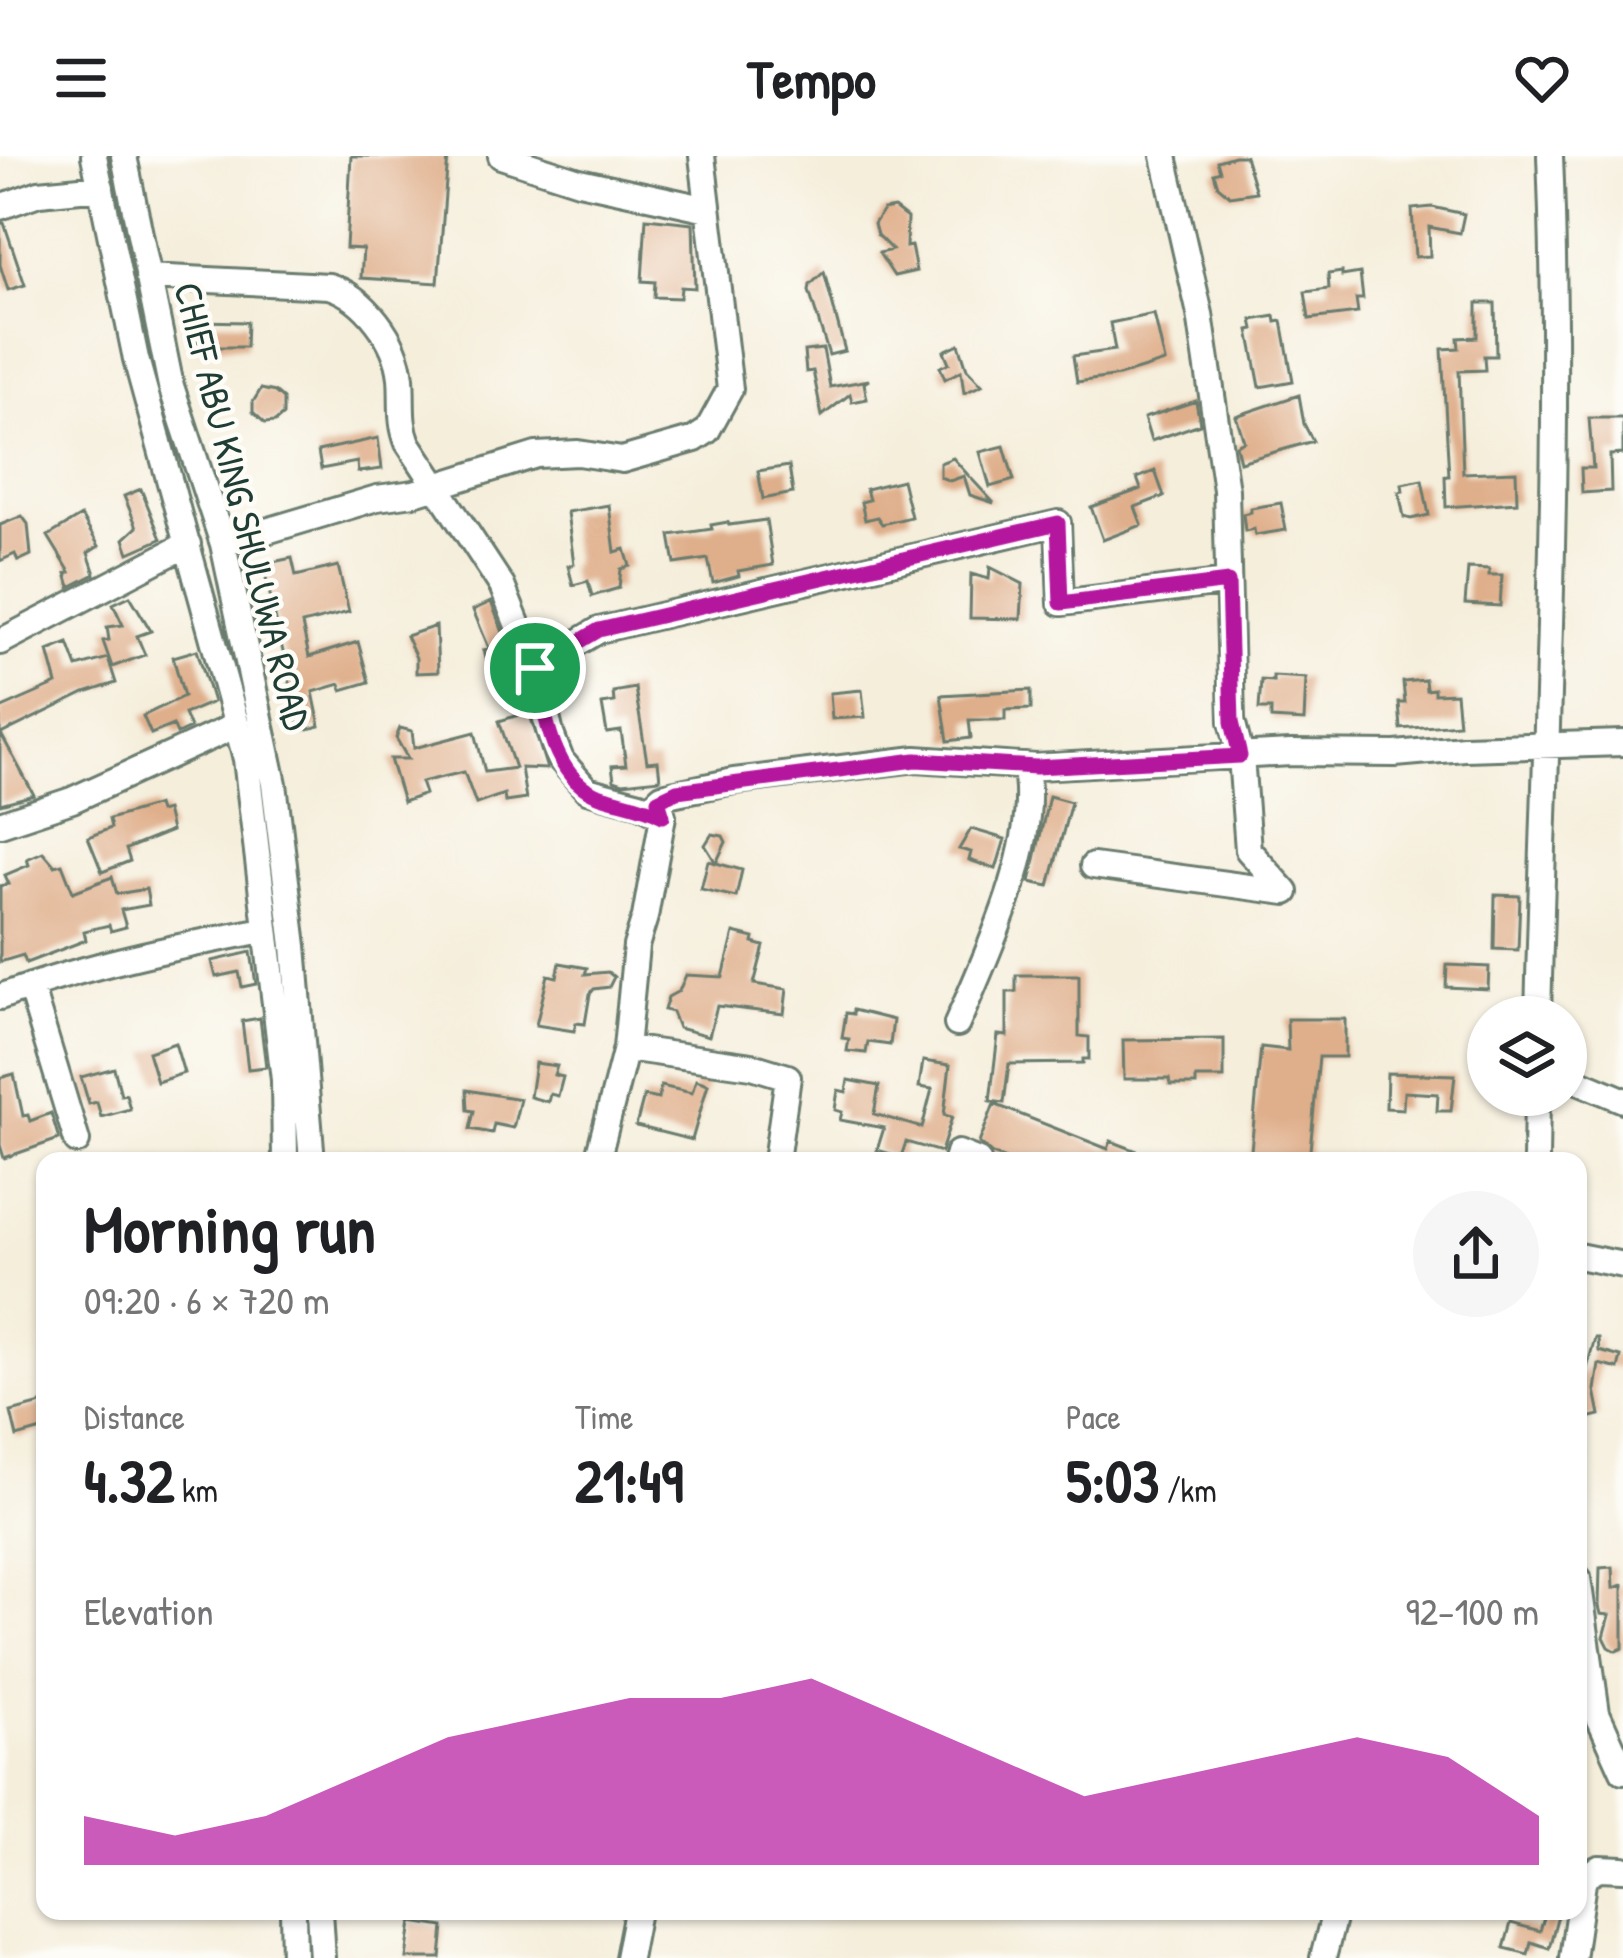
<!DOCTYPE html>
<meta charset="utf-8">
<style>
body{margin:0;font-family:"Patrick Hand",sans-serif;background:#f6f6f6;color:#202124;height:100vh;display:flex;flex-direction:column;font-size:45px;white-space:nowrap}
*{box-sizing:border-box;margin:0}
p{font-size:39px;color:#757577}
.icon{flex:none;width:66px;height:66px;fill:none;stroke:currentColor;stroke-width:2;stroke-linecap:round;stroke-linejoin:round}
.map{position:relative;flex:1;overflow:hidden}
.details{position:absolute;left:36px;top:996px;width:1551px;height:768px;display:flex;flex-direction:column;background:#fff;border-radius:24px;box-shadow:0 3px 9px #0004}
.details>*{flex:none}
.fabs{position:absolute;left:1467px;top:840px;display:grid;gap:24px}
.fabs a{display:grid;place-items:center;width:120px;height:120px;border-radius:50%;background:#fff;box-shadow:0 3px 9px #0004;font-size:60px}
.pin{position:absolute;display:grid;place-items:center;width:102px;height:102px;color:#fff;margin:-51px;border:6px solid #fff;border-radius:50%;box-shadow:0 3px 12px #0007}
.round{display:grid;place-items:center;flex:none;width:126px;height:126px;border-radius:63px;background:#f6f6f6}
.headline{display:flex;align-items:center;justify-content:space-between;height:204px;padding:0 48px}
h1{font-size:66px;font-weight:800;line-height:90px}
.stats{display:grid;grid-template-columns:repeat(3,1fr);gap:18px;height:204px;padding:12px 48px}
.stats div{display:grid;align-content:center}
.stats b{font-size:60px;font-weight:800}
.stats small{font-size:33px;font-weight:400}
.stats p{font-size:33px}
.chart{height:336px;padding:24px 48px}
.chart p{display:flex;justify-content:space-between}
.chart svg{width:100%;height:216px;margin-top:12px;fill:#b5179e;opacity:.7}
header{display:flex;justify-content:space-between;align-items:center;height:156px;padding:0 48px;background:#fff;font-size:54px;font-weight:800}
.map>svg:first-child{display:block}
</style>
<header><svg class="icon" aria-label="menu" viewBox="0 0 24 24"><path d="M4 6h16M4 12h16M4 18h16"/></svg>Tempo<svg class="icon" aria-label="heart" viewBox="0 0 24 24"><path d="M12 20l-8-8c-3-5 5-10 8-4 3-6 11-1 8 4z"/></svg></header>
<div class="map">
<svg width="1623" height="1802" viewBox="0 0 1623 1802">
<rect width="100%" height="100%" fill="#fdfcf7"/>
<filter id="ink" filterUnits="userSpaceOnUse"><feTurbulence type="fractalNoise" baseFrequency=".00833" numOctaves="2"/><feDisplacementMap in="SourceGraphic" scale="24" xChannelSelector="R" yChannelSelector="G"/><feConvolveMatrix kernelMatrix="1 2 1 2 8 2 1 2 1" color-interpolation-filters="sRGB"/></filter>
<filter id="wash" filterUnits="userSpaceOnUse"><feTurbulence type="fractalNoise" baseFrequency=".004" numOctaves="4" result="noise"/><feDisplacementMap in="SourceGraphic" scale="48" xChannelSelector="R" yChannelSelector="G"/><feGaussianBlur stdDeviation="2.7" result="paint"/><feColorMatrix in="noise" values="0 0 0 0 0 0 0 0 0 0 0 0 0 0 0 0 0 1.4 0 .05"/><feComposite in="paint" operator="in"/></filter>
<g filter="url(#wash)">
<rect width="100%" height="100%" fill="#f5eedb"/>
<g id="blocks">
<path fill="#dfae8a" d="M351,0H448L438,127L361,122L363,93L346,92Z
M1234,0H1245L1256,36L1230,40L1218,30L1214,17L1220,15L1217,5Z
M1432,51L1464,58L1460,77L1429,71L1430,100L1415,101L1412,53Z
M894,52L907,62L906,91L911,90L916,115L894,120L879,97L892,94L877,79L874,68L883,54Z
M646,62L693,67L695,132L681,131L680,142L654,141L655,126L642,125Z
M0,67H4L25,129L8,134L0,109Z
M824,116L845,195L829,199L809,135L810,129Z
M1342,116V120L1360,117L1363,143H1356L1358,157L1309,163L1305,136L1329,133L1328,118Z
M1477,147H1495L1496,200H1484L1485,214L1459,215L1463,317L1516,315L1517,346L1446,351L1445,320H1449L1442,193L1459,192L1458,182L1477,181Z
M1154,158L1165,206L1119,220L1077,226L1073,200L1115,194L1110,167Z
M1275,160L1276,166L1282,165L1293,225L1260,231L1249,174L1254,173L1252,164Z
M198,165L247,166L246,191H198Z
M959,188L967,213L982,229L964,237L961,215L945,223L940,211L949,207L944,195Z
M823,193L830,231L869,224L864,227L867,243L852,246L850,238L822,260L813,215L806,216L804,195Z
M261,233L275,236L283,243V259L275,266L265,267L253,256V246Z
M1299,239L1304,268L1313,285L1240,306L1236,289L1244,285L1236,260Z
M1196,245L1200,268L1151,285L1144,262Z
M1589,262H1623V298L1610,299L1611,335L1582,337L1581,312H1593Z
M378,282L382,313L358,316L357,306L321,313L318,295Z
M1004,290L1014,324L990,331L980,296Z
M953,302L968,319L994,347L970,339L964,320L950,325L940,321V307Z
M789,310L793,337L763,343L758,315Z
M1155,315L1164,340L1135,351L1142,369L1103,384L1091,351L1141,333L1137,322Z
M902,324L911,361L882,368L877,361L865,364L861,346L869,344L866,333Z
M1422,324L1429,359L1411,363L1404,361L1399,336L1403,335L1402,328Z
M141,333L161,383L129,397L124,383L137,371L124,340Z
M1281,347L1286,374L1255,379L1254,373L1245,375L1243,358L1251,356V352Z
M609,349L615,396L625,393L630,410L621,413L619,432L592,440L588,425L573,429L568,410L574,408L567,356Z
M22,360L28,368L31,399L18,405L15,398L0,405V369Z
M81,360L99,390L88,397L95,418L70,431L66,417L70,416L48,380Z
M766,364L773,409L738,415L739,420L713,427L708,403L675,408L670,379L712,373L711,369L728,366L729,369Z
M292,402L296,420L338,410L349,456L302,468L309,501L358,486L369,526L342,534L340,528L313,536L320,570L301,575L263,408Z
M990,411L1023,428L1021,463L970,462L971,418L989,423Z
M1468,412L1489,413V419H1502L1500,450L1465,448Z
M130,440L151,475L137,480L145,499L112,511L103,485L109,484L107,471L123,469L113,448Z
M491,446L512,499L488,509L484,494L489,492L473,454Z
M436,470L438,516L416,517V502L406,480Z
M68,487L77,511L108,502L116,527L85,537L1,578L34,639L0,648V553L57,528L48,495Z
M197,494L213,546L184,558L190,572L177,578L173,569L151,578L143,560L184,540L173,501Z
M1273,520L1306,522L1304,565L1271,563V553H1259L1261,524L1273,525Z
M1425,524L1426,534L1434,533V538L1456,537L1459,568L1401,573L1399,547H1405L1403,526Z
M635,532L647,606L658,605L660,623L623,627L614,624L612,610L626,609L621,575L607,577L602,548L614,546L613,536Z
M862,534L865,561L832,563L830,537Z
M1031,534V553L1005,554V564H969L971,582L948,585L941,539Z
M529,556L547,613L521,612L526,643L505,646L504,638L476,648L464,616L421,626L425,638L403,646L390,603H408L396,582L400,572L412,575L414,592L475,576L485,616L515,612L499,565Z
M1049,640L1071,646L1049,730L1030,726Z
M157,649L159,656L166,654L171,675L126,693L130,705L102,716L88,681L111,672L109,663Z
M971,673L1005,683L996,713L969,704L971,696L959,693Z
M712,678L723,680L726,686L716,707L742,714L736,741L701,733L708,705L716,707L705,689Z
M43,696L55,710L62,708L73,736L112,721L117,738L146,733L149,749L121,754L126,771L111,775L109,769L84,775L86,784L26,807L23,799L0,806V730L9,728L5,719L29,709L27,703Z
M1495,739L1520,740L1518,794L1494,793Z
M734,777L754,782L753,787L764,790L754,828L787,833L784,858L717,850L709,880L678,872L672,856L664,854L668,841L679,835L686,819L723,821Z
M251,796L256,828L242,831L239,816L216,821L212,805Z
M560,807L587,812L585,818L608,816L614,821L609,831L594,833L590,838L585,868L576,867L574,875L536,869L548,819L557,821Z
M1447,809L1489,811L1488,833L1446,831Z
M1016,819H1079V880L1089,881V903H1083V907L1009,908L1004,947L990,945L998,879L1007,880V836H1016Z
M853,854L893,864L890,889L868,886L866,897L847,895L849,883L842,882L846,857L853,858Z
M260,862L266,911L248,913L242,865Z
M1287,863H1345V901H1319L1309,1005H1250L1261,891L1288,894Z
M1224,883V922H1196V929H1170L1169,923H1124L1123,884Z
M175,887L184,917L157,926L148,896Z
M923,905L950,909L944,959L952,961L941,996L906,986L901,1001L877,994L884,972L840,964L842,956L835,954L838,934L846,936L848,924L879,930L874,958L922,972L932,933L919,931Z
M535,907L557,910L554,919L563,921L558,940L550,938L548,946L530,941Z
M114,912L121,939L126,938L130,953L101,961L97,946L89,948L81,921Z
M1387,917L1455,919L1451,955H1437L1438,938L1404,936L1403,953L1386,952Z
M14,918L23,960L28,959L30,965L51,957L59,983L4,1002L0,989V922Z
M696,924L708,928L692,984L636,970L644,940L658,943L661,930L692,937Z
M467,934L520,943L513,972L494,968L492,977L470,973L474,955L468,954Z
M994,948L1108,993L1111,985L1137,995L1135,1005H1011L992,998L979,987Z
M1595,1182H1598L1599,1195L1621,1201L1618,1213L1599,1208L1595,1234L1600,1259L1584,1263L1578,1237L1580,1220L1587,1212Z
M45,1247V1273L17,1281L11,1256Z
M1613,1411L1614,1432L1623,1429V1492L1616,1495L1609,1491L1604,1481L1610,1459L1601,1458L1599,1450L1600,1412Z
M1546,1755H1559L1549,1792L1531,1786L1528,1798L1504,1792L1511,1767L1540,1775Z
M412,1766L444,1771L441,1802H407Z"/>
</g>
</g>
<g filter="url(#ink)">
<use href="#blocks" fill-opacity="0" stroke="#6a7b6e" stroke-width="3"/>
<g fill="none" stroke-linecap="round" stroke-linejoin="round">
<g stroke="#6a7b6e" stroke-width="30">
<path id="minor" d="M94,0L136,203L246,603L284,924L285,1005
M124,0L171,230L223,388L274,628L294,790L312,1005
M501,0L579,25L708,53
M0,51L39,37L101,31
M148,121L329,130C365,141 397,184 401,222C403,246 399,265 408,287L502,430L535,512L551,578L561,604L587,634L640,648L663,660
M223,388L377,342L414,337L536,299L578,297L622,304L695,283L707,275L730,233L702,0
M0,486L188,388
M535,512L599,474L1058,367L1061,447L1228,426
M0,668L72,644L237,569
M1093,710L1286,736L1248,694L1241,600L1232,565L1226,334L1200,158L1164,0
M30,830L77,985
M0,841C86,809 175,791 264,774
M1538,861C1545,574 1562,287 1550,0
M957,868C986,801 1042,683 1025,610
M626,892L752,910L788,921L776,1005
M1566,920L1623,944
M597,1005L626,892L636,790L645,761L663,660L658,644L662,640L734,625L916,603L1036,611L1291,597L1395,598L1464,592L1623,587
M956,1005L958,997L978,1005
M1536,1005L1537,939
M1578,1100L1623,1109
M1578,1422L1597,1557L1623,1615
M1584,1720L1599,1712L1623,1713
M293,1755L294,1802
M319,1755L322,1802
M628,1802L637,1755
M1323,1802L1333,1763L1332,1755
M1572,1802L1584,1720L1578,1719"/>
</g>
<use href="#minor" stroke="#fff" stroke-width="24"/>
</g>
</g>
<g fill="none" stroke-linecap="round" stroke-linejoin="round" filter="url(#ink)">
<g stroke="#fff" stroke-width="24">
<path id="route" d="M1058,367L1061,447L1228,426L1232,566L1240,600L1036,611L916,604L677,635L658,644L663,660C642,649 623,647 601,640C551,624 545,555 535,512L599,474Z"/>
</g>
<use href="#route" stroke="#b5179e" stroke-width="15"/>
</g>
<g text-anchor="middle" stroke-width="9" stroke-linejoin="round" paint-order="stroke">
<g font-size="39" fill="#1f3d34" stroke="#fdfcf7">
<text transform="translate(243 350) rotate(76)" y="14">CHIEF ABU KING SHULUWA ROAD</text>
</g>
</g>
</svg>
<div class="fabs">
<a><svg class="icon" aria-label="layers" viewBox="0 0 24 24"><path d="M12 4l9 5-9 5-9-5zM3 14l9 5 9-5"/></svg></a>
</div>
<div class="pin" style="left:535px;top:512px;background:#1e9e55"><svg class="icon" aria-label="arrive" viewBox="0 0 24 24"><path d="M6 21V4h12l-3 4 3 4H6"/></svg></div>
<section class="details">
<div class="headline"><div><h1>Morning run</h1><p>09:20 · 6 × 720 m</p></div><a class="round"><svg class="icon" aria-label="share" viewBox="0 0 24 24"><path d="M12 15V3M7 8l5-5 5 5M5 13v7h14v-7"/></svg></a></div>
<div class="stats">
<div><p>Distance</p><b>4.32<small> km</small></b></div>
<div><p>Time</p><b>21:49</b></div>
<div><p>Pace</p><b>5:03<small> /km</small></b></div>
</div>
<div class="chart"><p><span>Elevation</span>92–100 m</p>
<svg viewBox="0 0 160 44" preserveAspectRatio="none"><path d="M0 44V34L10 38L20 34L30 26L40 18L50 14L60 10L70 10L80 6L90 14L100 22L110 30L120 26L130 22L140 18L150 22L160 34V44z"/></svg>
</div>
</section>
</div>
